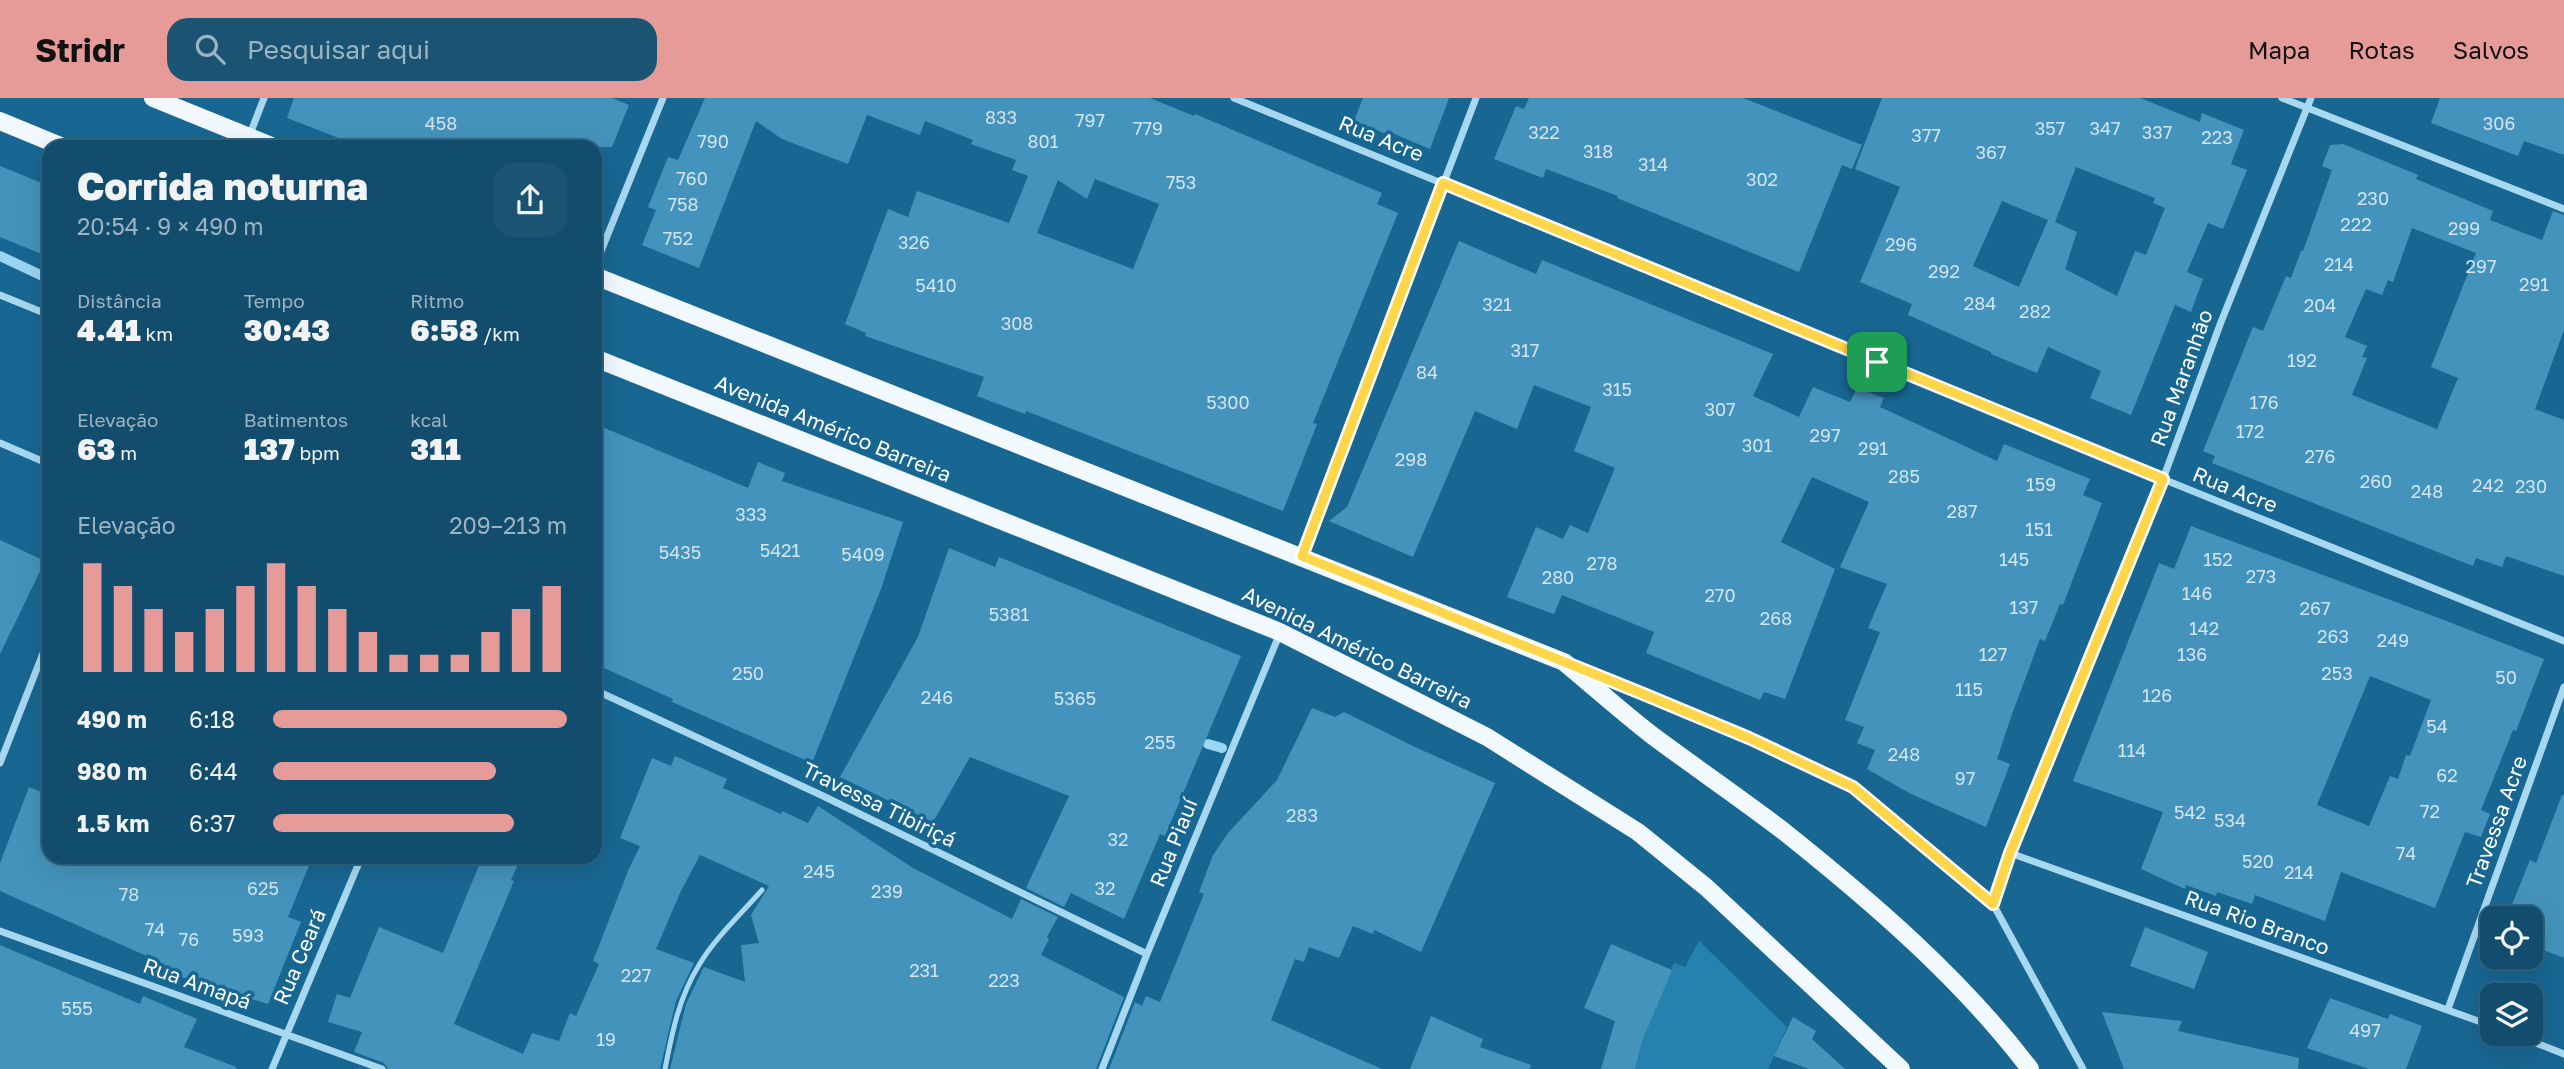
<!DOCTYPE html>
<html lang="pt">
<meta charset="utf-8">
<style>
body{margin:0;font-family:"Golos Text",sans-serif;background:#1b5473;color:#f1f3f6;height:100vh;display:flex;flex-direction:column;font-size:26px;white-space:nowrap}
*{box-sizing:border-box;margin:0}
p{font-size:23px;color:#9cb4c2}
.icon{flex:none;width:38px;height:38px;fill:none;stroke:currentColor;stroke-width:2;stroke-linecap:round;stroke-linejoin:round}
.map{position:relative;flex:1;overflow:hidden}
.details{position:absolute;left:42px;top:42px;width:560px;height:724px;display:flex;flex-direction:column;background:#124d6e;border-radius:21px;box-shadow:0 7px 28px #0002,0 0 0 2px #316481}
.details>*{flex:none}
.tools{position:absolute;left:2480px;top:808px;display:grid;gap:14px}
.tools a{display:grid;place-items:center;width:63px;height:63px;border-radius:14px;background:#124d6e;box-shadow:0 7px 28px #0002,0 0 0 2px #316481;font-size:35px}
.pin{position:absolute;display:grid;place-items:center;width:60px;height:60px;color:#fff;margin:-30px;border-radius:14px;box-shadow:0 4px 10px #0006}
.round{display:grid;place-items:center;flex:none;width:74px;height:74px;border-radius:21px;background:#1b5473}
.headline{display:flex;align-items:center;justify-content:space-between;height:119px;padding:0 35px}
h1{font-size:38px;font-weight:800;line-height:52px}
.stats{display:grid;grid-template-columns:repeat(3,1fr);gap:10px;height:119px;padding:7px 35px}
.stats div{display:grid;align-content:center}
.stats b{font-size:30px;font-weight:800}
.stats small{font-size:19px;font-weight:400}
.stats p{font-size:19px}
.chart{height:196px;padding:14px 35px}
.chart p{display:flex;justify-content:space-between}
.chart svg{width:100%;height:126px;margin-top:7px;stroke:#e69b98;stroke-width:6}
ul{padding:0 35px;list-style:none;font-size:23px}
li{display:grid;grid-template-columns:112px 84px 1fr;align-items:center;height:52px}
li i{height:18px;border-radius:9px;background:#e69b98}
header{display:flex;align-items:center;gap:42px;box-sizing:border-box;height:98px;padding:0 35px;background:#e69b98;color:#111}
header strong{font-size:33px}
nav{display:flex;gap:38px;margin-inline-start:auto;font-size:24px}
.search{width:490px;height:63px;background:#1b5473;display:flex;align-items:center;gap:18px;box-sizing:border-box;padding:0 24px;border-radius:21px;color:#9cb4c2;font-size:26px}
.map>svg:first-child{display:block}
</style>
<header>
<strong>Stridr</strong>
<div class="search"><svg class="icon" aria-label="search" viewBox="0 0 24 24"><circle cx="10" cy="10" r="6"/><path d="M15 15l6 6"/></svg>Pesquisar aqui</div>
<nav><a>Mapa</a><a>Rotas</a><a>Salvos</a></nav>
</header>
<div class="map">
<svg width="2564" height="971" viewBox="0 0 2564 971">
<rect width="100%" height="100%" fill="#186793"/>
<path fill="#2781af" d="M1699,843L1787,929L1768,971H1635L1645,935L1674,865L1685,869Z"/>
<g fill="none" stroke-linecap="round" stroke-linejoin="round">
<path stroke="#9ad6f2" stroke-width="10" d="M0,158L49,181
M1208,646L1222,650"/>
</g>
<path fill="#4493bc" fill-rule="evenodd" d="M294,0H612L629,7L612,49H362L287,20Z
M705,0H1150L1194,18L1195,16L1382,95L1377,106L1398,115L1313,325L1317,326L1283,413L1026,313L1025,316L977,298L984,279L865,238L866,235L845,226L888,111L908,119L917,93L1009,125L1028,78L1012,72L1016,62L971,46L973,42L925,23L920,37L867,17L848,66L782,41L756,23L699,170L642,147L656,112L648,109L668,59L678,62ZM1095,81L1159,106L1133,171L1037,135L1058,82L1087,101Z
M1363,0H1449L1430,51L1392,35L1391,38L1354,23Z
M1529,0H1743L1862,47L1852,71L1842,67L1799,174L1617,100L1618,98L1546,71L1543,80L1494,61L1516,8L1524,11Z
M1882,0H2140L2200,24L2202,15L2244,32L2231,66L2247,72L2223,131L2208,125L2187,174L2203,181L2191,214L2175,207L2131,317L2090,300L2101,273L2048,249L2037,275L1991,256V254L1908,217L1912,206L1860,184L1900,89L1855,71ZM2076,69L2155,100L2153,105L2165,110L2146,157L2135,153L2117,198L2065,171L2077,134L2055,124ZM2002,103L2048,122L2019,189L1973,168Z
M2440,0H2564V57L2524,43L2518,58L2431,25Z
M2343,46L2418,77L2416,81L2493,113L2490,122L2542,142L2553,113L2564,117V232L2535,311L2564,322V478L2506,458L2502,469L2476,460L2473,468L2212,365L2215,358L2203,353L2253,229L2263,233L2286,178L2291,180L2301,153H2303L2332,72L2322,68L2330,47ZM2412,130L2476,155L2431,269L2458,280L2437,331L2352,297L2367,260L2362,259L2367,248L2345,239L2366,191L2382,197L2388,182L2393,184Z
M0,68L49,88V159L0,139Z
M1459,143L1536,176L1542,162L1773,256L1753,298L1799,319L1813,289L1850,304L1857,290L1884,300L1880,309L1997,363L2004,346L2090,381L2083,397L2102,405L2063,507L2060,506L2045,543L2040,541L2011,619L1997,661L2010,666L1986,729L1911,696L1867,671L1875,652L1857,645L1864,629L1845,622L1880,534L1868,530L1887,486L1840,469L1869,404L1812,379L1781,444L1835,471L1785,601L1764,594L1760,602L1646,555L1654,534L1562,497L1554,516L1507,499L1536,429L1563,441L1570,427L1588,435L1615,370L1574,353L1591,309L1534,287L1517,331L1475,313L1413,459L1329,423L1347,409Z
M595,326L748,390L758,364L785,375L782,383L903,424L881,491L812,665L672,604L673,601L595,566Z
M2191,428L2436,519L2544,561L2516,633L2513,632L2481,712L2490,716L2481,739L2465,734L2435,810L2341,774L2325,823L2255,797L2252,806L2217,794L2216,798L2186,787L2185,791L2141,771L2163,714L2073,683L2159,465L2174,471ZM2370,578L2431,602L2410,658L2406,657L2398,681L2390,678L2369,728L2317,707Z
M0,442L45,463L0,556Z
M949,450L995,469L999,459L1241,558L1165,738L1160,736L1124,821L1071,795L1064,809L1026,790L1069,698L970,659L933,724L840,679L918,539Z
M1312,610L1335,619L1344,614L1415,649L1495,685L1421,854L1374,832L1373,836L1353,828L1339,860L1309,849L1304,864L1295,861L1271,922L1382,971H1109L1135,904L1142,908L1146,898L1160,904L1204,796L1199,794L1213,757L1228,735L1277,682Z
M675,658L727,681L723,690L781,716L782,713L808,725L818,708L913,770L1012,821L1021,801L1058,819L1047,839L1049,841L1041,857L1124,899L1096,971H670L686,906L704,869L745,884L741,847L759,845L751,817L769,788L700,757L680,795L656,851L694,865L676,903L660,971H388L384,965L354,954L362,934L328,924L337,896L350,900L379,829L443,855L482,760H521L511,782L514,783L454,926L523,956L532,935L559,943L570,915L576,918L599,866L593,863L628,773L640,748L620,740L652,660L671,668Z
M29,689L49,697V760H312L288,819L301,824L268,906L155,871L158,863L0,793V765Z
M2562,697H2564V860L2530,847V821H2506L2530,762L2536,765Z
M2145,829L2208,854L2194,891L2130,868Z
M1611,846L1672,872L1643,941L1635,971H1601L1615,923L1584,910Z
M0,847L140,906L143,898L197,921L184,949L236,969V971H0Z
M2330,900L2388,921L2390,916L2422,928L2406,971H2369L2307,950Z
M2102,914L2182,923L2178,933L2299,960L2298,971H2124Z
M1431,918L1483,941L1480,949L1531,967L1530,971H1410Z
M1793,919L1816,933L1812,941L1845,971H1809L1774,958Z"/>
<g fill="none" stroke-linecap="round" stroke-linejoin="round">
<path stroke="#a8d8f0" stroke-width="5" d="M665,971C672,935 679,899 699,867C715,840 741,816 762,792"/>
<path stroke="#a8d8f0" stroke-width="7" d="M1234,0L2138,371L2564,543
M2282,0L2564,111
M245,49L264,0
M595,168L663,0
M0,197L49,217
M0,345L49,366
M1302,457L1476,0
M1584,572L1749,640L1853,689L1993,806L2083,971
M595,592L821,697L1147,856
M0,665L49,540
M2010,755L2492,928
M1993,806L2010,755L2163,381L2221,224L2311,0
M0,833L382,971
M2448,911L2564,589
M2513,936L2564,956
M272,971L361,760
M1102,971L1147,856L1280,535"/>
<path stroke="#f1f9ff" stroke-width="18" d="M153,0L274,49
M0,23L63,49
M595,178L1564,564C1593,588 1623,615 1653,638C1696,670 1740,700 1782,732C1871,803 1961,880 2030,971
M595,260L1280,534L1487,639L1638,734L1707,790L1901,971"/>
</g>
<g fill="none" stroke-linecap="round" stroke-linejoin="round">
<g stroke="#fff" stroke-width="14">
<path id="route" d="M1443,85L2163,381L2010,755L1993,806L1853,689L1749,640L1641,595L1302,458Z"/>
</g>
<use href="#route" stroke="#ffd54a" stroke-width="9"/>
</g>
<g text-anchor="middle" stroke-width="7" stroke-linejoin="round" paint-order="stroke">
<g font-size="18" fill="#d0e4ee">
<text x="1001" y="26">833</text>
<text x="1090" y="29">797</text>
<text x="441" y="32">458</text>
<text x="2499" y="32">306</text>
<text x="1148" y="37">779</text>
<text x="2050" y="37">357</text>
<text x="2105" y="37">347</text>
<text x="1544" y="41">322</text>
<text x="2157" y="41">337</text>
<text x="1926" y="44">377</text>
<text x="2217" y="46">223</text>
<text x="713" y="50">790</text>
<text x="1043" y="50">801</text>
<text x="1598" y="60">318</text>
<text x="1991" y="61">367</text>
<text x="1653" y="73">314</text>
<text x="692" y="87">760</text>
<text x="1762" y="88">302</text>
<text x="1181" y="91">753</text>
<text x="2373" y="107">230</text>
<text x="683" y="113">758</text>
<text x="2356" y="133">222</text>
<text x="2464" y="137">299</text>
<text x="678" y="147">752</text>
<text x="914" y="151">326</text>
<text x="1901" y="153">296</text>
<text x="2339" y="173">214</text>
<text x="2481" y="175">297</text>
<text x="1944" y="180">292</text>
<text x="2534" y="193">291</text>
<text x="936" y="194">5410</text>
<text x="1980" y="212">284</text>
<text x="1497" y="213">321</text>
<text x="2320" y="214">204</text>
<text x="2035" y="220">282</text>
<text x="1017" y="232">308</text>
<text x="1525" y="259">317</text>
<text x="2302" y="269">192</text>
<text x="1427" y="281">84</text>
<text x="1617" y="298">315</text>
<text x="1228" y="311">5300</text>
<text x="2264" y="311">176</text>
<text x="1720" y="318">307</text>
<text x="2250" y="340">172</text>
<text x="1825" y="344">297</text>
<text x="1757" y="354">301</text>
<text x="1873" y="357">291</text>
<text x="2320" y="365">276</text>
<text x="1411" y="368">298</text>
<text x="1904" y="385">285</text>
<text x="2376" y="390">260</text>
<text x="2041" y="393">159</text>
<text x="2488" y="394">242</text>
<text x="2531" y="395">230</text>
<text x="2427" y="400">248</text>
<text x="1962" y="420">287</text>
<text x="751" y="423">333</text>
<text x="2039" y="438">151</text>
<text x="780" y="459">5421</text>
<text x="680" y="461">5435</text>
<text x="863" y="463">5409</text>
<text x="2014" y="468">145</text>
<text x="2218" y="468">152</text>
<text x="1602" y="472">278</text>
<text x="2261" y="485">273</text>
<text x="1558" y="486">280</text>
<text x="2197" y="502">146</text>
<text x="1720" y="504">270</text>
<text x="2024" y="516">137</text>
<text x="2315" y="517">267</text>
<text x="1009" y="523">5381</text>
<text x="1776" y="527">268</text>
<text x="2204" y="537">142</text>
<text x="2333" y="545">263</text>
<text x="2393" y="549">249</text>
<text x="1993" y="563">127</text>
<text x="2192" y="563">136</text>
<text x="748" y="582">250</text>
<text x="2337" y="582">253</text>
<text x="2506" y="586">50</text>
<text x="1969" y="598">115</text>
<text x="2157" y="604">126</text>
<text x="937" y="606">246</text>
<text x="1075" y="607">5365</text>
<text x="2437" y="635">54</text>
<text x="1160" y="651">255</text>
<text x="2132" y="659">114</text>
<text x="1904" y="663">248</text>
<text x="2447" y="684">62</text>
<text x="1965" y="687">97</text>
<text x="2430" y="720">72</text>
<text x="2190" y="721">542</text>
<text x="1302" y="724">283</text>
<text x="2230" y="729">534</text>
<text x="1118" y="748">32</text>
<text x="2406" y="762">74</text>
<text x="2258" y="770">520</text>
<text x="819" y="780">245</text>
<text x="2299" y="781">214</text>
<text x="263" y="797">625</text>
<text x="1105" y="797">32</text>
<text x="887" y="800">239</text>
<text x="129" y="803">78</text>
<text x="155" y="838">74</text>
<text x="248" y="844">593</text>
<text x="189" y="848">76</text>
<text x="924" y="879">231</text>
<text x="636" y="884">227</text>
<text x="1004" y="889">223</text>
<text x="77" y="917">555</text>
<text x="2365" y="939">497</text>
<text x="606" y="948">19</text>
</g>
<g font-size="21" fill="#fff" stroke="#186793">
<text transform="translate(1381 41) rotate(22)" y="7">Rua Acre</text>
<text transform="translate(2182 280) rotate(-70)" y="7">Rua Maranhão</text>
<text transform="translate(833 331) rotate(22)" y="7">Avenida Américo Barreira</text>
<text transform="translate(2235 392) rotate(22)" y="7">Rua Acre</text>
<text transform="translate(1357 550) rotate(26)" y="7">Avenida Américo Barreira</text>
<text transform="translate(879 707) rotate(26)" y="7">Travessa Tibiriçá</text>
<text transform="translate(2497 724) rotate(-70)" y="7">Travessa Acre</text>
<text transform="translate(1174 745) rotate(-68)" y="7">Rua Piauí</text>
<text transform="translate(2257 825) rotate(20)" y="7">Rua Rio Branco</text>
<text transform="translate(300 859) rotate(-67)" y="7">Rua Ceará</text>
<text transform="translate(197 886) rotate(20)" y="7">Rua Amapá</text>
</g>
</g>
</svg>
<div class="tools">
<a><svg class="icon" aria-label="locate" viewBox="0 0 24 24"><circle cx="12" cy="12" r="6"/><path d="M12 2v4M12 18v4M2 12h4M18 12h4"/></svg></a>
<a><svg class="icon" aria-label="layers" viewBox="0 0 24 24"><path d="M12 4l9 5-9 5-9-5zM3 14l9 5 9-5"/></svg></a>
</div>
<div class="pin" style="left:1877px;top:264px;background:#1e9e55"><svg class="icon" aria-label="arrive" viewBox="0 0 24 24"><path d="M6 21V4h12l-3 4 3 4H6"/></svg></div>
<section class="details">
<div class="headline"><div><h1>Corrida noturna</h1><p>20:54 · 9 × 490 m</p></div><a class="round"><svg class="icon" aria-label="share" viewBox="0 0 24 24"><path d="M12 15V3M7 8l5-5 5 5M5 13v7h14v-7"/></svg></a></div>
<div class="stats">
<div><p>Distância</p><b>4.41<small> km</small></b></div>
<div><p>Tempo</p><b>30:43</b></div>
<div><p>Ritmo</p><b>6:58<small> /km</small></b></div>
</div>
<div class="stats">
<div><p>Elevação</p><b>63<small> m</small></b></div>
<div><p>Batimentos</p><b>137<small> bpm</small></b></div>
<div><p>kcal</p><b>311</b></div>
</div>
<div class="chart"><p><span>Elevação</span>209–213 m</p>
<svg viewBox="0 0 160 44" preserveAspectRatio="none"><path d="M5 44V6M15 44V14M25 44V22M35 44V30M45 44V22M55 44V14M65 44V6M75 44V14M85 44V22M95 44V30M105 44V38M115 44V38M125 44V38M135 44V30M145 44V22M155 44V14"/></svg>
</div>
<ul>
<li><b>490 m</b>6:18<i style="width:100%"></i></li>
<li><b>980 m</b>6:44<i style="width:76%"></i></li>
<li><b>1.5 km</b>6:37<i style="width:82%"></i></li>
</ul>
</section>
</div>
